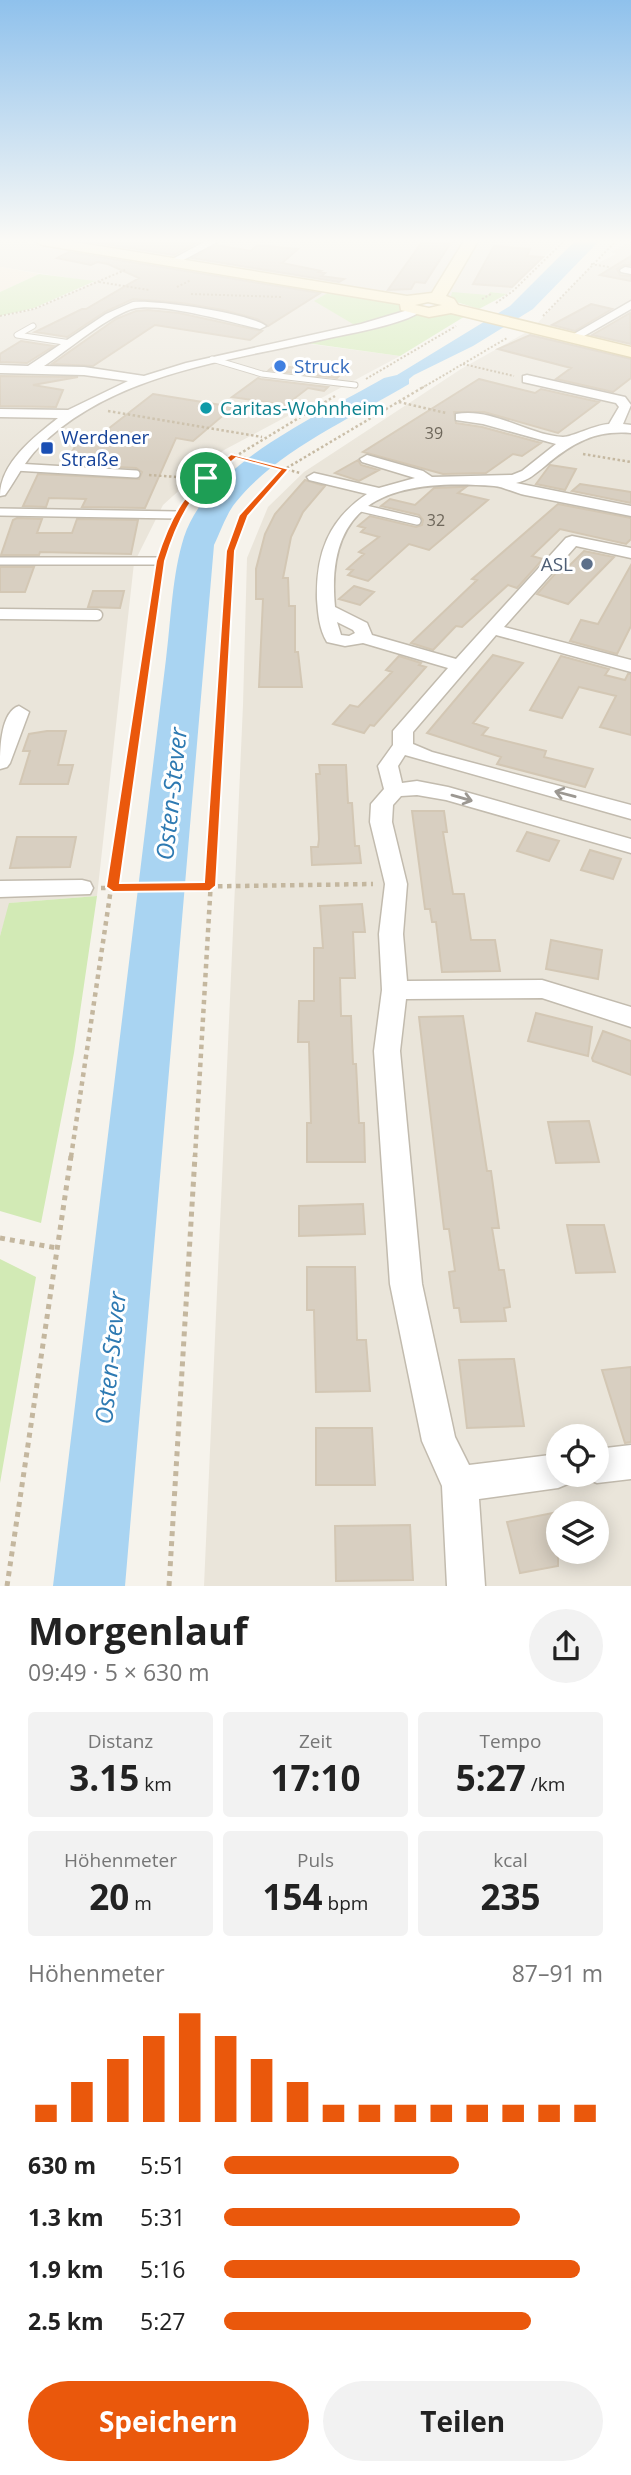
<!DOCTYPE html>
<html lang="de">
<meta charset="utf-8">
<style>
body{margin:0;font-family:"Open Sans",sans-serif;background:#f2f2f2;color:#222;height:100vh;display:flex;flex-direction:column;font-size:26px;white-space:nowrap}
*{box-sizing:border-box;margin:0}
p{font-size:23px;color:#767676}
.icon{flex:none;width:38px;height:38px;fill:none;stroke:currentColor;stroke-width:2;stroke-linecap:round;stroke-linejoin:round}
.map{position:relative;height:1586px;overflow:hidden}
.drawer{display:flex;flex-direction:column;background:#fff;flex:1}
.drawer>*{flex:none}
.controls{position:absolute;left:546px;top:1424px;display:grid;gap:14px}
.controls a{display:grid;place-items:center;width:63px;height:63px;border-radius:50%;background:#fff;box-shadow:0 4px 18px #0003;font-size:35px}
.pin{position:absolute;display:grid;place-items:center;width:60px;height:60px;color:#fff;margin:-30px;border:4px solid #fff;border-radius:50%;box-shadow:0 2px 7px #0007}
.round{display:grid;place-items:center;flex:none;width:74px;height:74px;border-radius:37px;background:#f2f2f2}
.headline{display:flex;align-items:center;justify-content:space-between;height:119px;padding:0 28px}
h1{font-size:38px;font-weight:700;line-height:52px}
.stats{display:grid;grid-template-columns:repeat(3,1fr);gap:10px;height:119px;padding:7px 28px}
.stats div{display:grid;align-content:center;border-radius:7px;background:#f2f2f2;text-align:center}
.stats b{font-size:35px;font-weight:700}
.stats small{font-size:19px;font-weight:400}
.stats p{font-size:19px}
.chart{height:196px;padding:14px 28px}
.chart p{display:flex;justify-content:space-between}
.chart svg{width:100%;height:126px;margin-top:7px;stroke:#ea580c;stroke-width:6}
.primary-button{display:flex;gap:14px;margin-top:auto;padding:14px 28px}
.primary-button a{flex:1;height:80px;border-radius:42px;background:#ea580c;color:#fff;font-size:28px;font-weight:700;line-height:80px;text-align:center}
.primary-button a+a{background:#f2f2f2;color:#222}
ul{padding:0 28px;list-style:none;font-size:23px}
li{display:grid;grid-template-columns:112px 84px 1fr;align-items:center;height:52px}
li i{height:18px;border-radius:9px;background:#ea580c}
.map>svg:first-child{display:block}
</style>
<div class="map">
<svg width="631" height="1586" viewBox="0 0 631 1586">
<rect width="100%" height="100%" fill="#f6f3ec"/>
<path fill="#eae5da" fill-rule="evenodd" d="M0,241H20L142,260L329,292L315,301L359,327L295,342L400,356L224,450L163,505L134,563L97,896L10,903L0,936V317L35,309L95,282L0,267Z
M44,241H560L507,294L490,292L488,295L450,300H405Z
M631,241V1586H204L243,705L247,558L268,507L304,472L461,369L532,329L590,267L616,254L611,252ZM558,1437H597V1475H558ZM558,1514H597V1552H558Z"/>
<path fill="#f7ead8" d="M0,267H1L39,274L0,292Z"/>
<path fill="#d2eab5" d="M39,274L95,281L34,308L0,316V292Z
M329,292L399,304L401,308L467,315L400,356L292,341L358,327L314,301Z
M452,292L488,295L490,292L507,294L479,309L450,300Z
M97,896L74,1053L41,1223L0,1211V936L9,903Z
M0,1259L36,1277L0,1483Z"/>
<path fill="#a9d4f2" d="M575,241H599L533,309L473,346L414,375L409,379V384C352,418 278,450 236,502C226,514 221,531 214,545L125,1586H53L166,659C171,620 172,575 184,537C208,463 320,415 384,378L397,375L510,306Z"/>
<path fill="#d8cfc1" stroke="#d3c7b4" stroke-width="2" d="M95,241H189L198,242L174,255L93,242Z
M422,242L450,244L425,283L415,282L411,289L388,290Z
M216,245L251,251L257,245L298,249L282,263L321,271L319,272L325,273L321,276L344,279L339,282L192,258Z
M494,246L530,249L527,256L543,257L512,287L473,284Z
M69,252L320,293L268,326L257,319L223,310L182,303L133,299L105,312L67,337L35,332L82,309H86L139,278L108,264L97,262L91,265L57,258Z
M631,256V265H624L617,269L620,275L631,276V281L600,275Z
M591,304L612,309L575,331L552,325Z
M148,310L179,313L262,331L250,340L155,325L93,366L52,364L116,319L136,311Z
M630,313L631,344L592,335Z
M530,335L631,359V378L613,392L556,379L571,368L498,349Z
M21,341L54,346L27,363L0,362V354Z
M275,365L341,374L337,378L269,370Z
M0,376L78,377L33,385L63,390L56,407L0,406Z
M258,378L261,379L328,387L324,391L308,388L286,405L232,397Z
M479,379L535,393L541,389L599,402L558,433L484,412H454L456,423L482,427L541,443L522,456L513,454L486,473L443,474L363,452Z
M153,394L233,407L193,441L176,438L145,508L82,507L86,499L49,498L46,507L23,506L38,474L139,479L142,472L136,468L61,464L68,452H72L77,443H90Z
M358,460L361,465L379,470L359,481L335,473Z
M550,465L576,469L565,490L536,484Z
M305,480L325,486L303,512L291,537L283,578H288L289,606H295V652H298L302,687H259L263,599H256V569L265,534L275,514Z
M580,484L631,492V503L572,491Z
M460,487H466L458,493L488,500L429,550L409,544L368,581L348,575L353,570L347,569L364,554L359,552L379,537L361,532L365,528L358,526L370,516L416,527L422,525L423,520L419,515L381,506L390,499L415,505L434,488Z
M558,504L631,518V539L626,544L560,529L532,556L543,559L517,588L508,585L462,627L456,626L433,650L411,643L477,580L472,579Z
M17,518L42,519L37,533H72L77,519L138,520L131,554L40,552L39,555H1L13,520Z
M584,551L614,557L568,604L537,594L563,565L569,566Z
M631,565V626L617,654L570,641L581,620L598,624Z
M0,567H34L25,592H0Z
M354,586L374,592L360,605L339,599Z
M93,591H124L120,608L88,607Z
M493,655L523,663L473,723L488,728L482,735L546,751L544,757L593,769L585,787L497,764L501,757L427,733Z
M399,656L421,663L419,665L426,667L374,726L370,725L364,733L333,724L350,705L358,707L392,672L386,670Z
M561,656L609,669L605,675L625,680L628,674H631V735L600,727L616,696L579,687L562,718L530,710Z
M47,731H66L58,765H73L68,784H20L30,751H23L29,734Z
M319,765H346L348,803H352L355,846H359L361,863L312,865L311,847H318L319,839L316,774H320Z
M412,811H444L447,832H443L453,894H464L471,940H495L500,971L442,972L436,922H432L430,909H425Z
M527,832L559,841L549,861L517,851Z
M17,837H76L70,867L10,868Z
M590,850L621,859L613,879L581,870Z
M362,904L365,932H353L355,978H340L341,1016H351L353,1064H356L359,1123H364L365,1162H307V1123H311L309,1042H298L299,1001H314V948H323L320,906Z
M551,940L602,950L598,979L546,969Z
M536,1013L592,1027L588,1056L528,1041Z
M463,1016L487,1171H491L499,1228H492L499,1270H504L510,1307L504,1308L506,1321L461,1322L459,1308H454L449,1272L455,1271L449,1229H444L419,1017Z
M603,1031L631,1041V1075L593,1061L592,1058Z
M589,1121L599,1162L556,1163L548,1122Z
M363,1204L365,1234L299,1236V1206Z
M567,1225H604L615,1272L576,1273Z
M307,1267H355L357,1340H366L370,1391L316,1392L314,1310H307Z
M514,1359L524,1426L467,1428L459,1360Z
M631,1367V1442L625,1443L602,1370Z
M316,1428H372L375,1485H316Z
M558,1512V1566L520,1573L507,1522Z
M410,1525L413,1580L336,1581L335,1526Z"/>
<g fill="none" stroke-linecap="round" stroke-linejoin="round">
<g stroke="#c2bbae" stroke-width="7">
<path id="lane-far2" d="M33,326L17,335L71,343
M212,359L262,374L355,385"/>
</g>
<g stroke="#c2bbae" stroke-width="10">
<path id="lane-far1" d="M15,467L136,474
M357,507L417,521
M0,512L177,515
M0,561H160"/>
</g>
<g stroke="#c2bbae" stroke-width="13">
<path id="lane" d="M0,614L97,615"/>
</g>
<g stroke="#c2bbae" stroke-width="3">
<path id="street" d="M206,241H219L176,264L167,262Z
M625,267L631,268V274L621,272L620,270Z
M631,301V309L577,340L567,338Z
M133,302C158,300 248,313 266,326L260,329C232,322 162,303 136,308C111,313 67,351 44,366L84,367L144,376L186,363L361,324L415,308L421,311C404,324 352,333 329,338C230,361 114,372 39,447C25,460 16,480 5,495L0,496C0,463 34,437 58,418L0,417V409L68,410L128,381L84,375L0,373V365L28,366L106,314Z
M527,375L625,397L631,405L623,424L631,425V433C595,430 572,443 545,466C535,474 529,480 516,483L631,506V516C596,509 560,502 525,495C515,493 504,487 494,486C400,479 324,494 335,607L367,623L372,635L456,659L566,538L572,536L631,548V558L576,546L504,627L631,660V672L496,635L413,732V744L432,752L631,805V819L405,755L398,766L402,783L417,781L448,787L631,839V853L446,800L417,795L401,796L393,805L392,822L407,884L403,934L407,981L542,980L631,1007V1027L542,998L406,999L400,1051L422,1284L455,1437L469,1465L558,1454V1475H574L570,1483L558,1488L479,1499L485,1586H447L442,1486L422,1441L390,1284L374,1051L382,990L379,934L385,884L370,822L371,804L384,789L378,766L393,745V731L448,668L363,643L345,646L327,642C319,629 318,613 317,599C316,554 328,520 367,494L309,480L307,477L314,473L379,488L415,478L362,462L360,459L367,455L423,471L432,477L512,475L522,471L556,444L483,424L456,420V414C492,407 528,435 563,437C572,437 594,425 609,424L619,407L616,403L523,382V376ZM337,622L353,630L355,633L349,636L341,635Z
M19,706L29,712L10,763L7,767L0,769C0,751 0,712 19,706Z
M82,880L90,882L93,888L90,894L0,897V881Z
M631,1445V1479L597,1483L585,1478L583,1475H597V1449Z"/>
</g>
<g stroke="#d6c79b" stroke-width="3">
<path id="secondary" d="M35,241H68L407,296L432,293L464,241H478L446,296L454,299L458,305L631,347V357L451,313L429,317L401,310L400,304L42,245ZM428,302L442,305L429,308L415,305Z"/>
</g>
<path stroke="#c4b79f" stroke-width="2" stroke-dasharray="2 2" stroke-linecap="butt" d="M591,264L609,267
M99,282L149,290
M177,287L191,280
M191,294L282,297
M482,299L491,294
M496,303L513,291L564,241
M0,316L34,309L125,270
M543,316L616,241
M463,364L514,376
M366,379L456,326
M422,388L507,338"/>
<path stroke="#c4b79f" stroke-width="2.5" stroke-dasharray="2.5 2.5" stroke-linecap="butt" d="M399,402L446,413
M108,411L262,437
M583,454L631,462
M234,455L300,473
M149,475L206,479
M184,505L236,456L335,396
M163,549L170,530
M157,579L158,574
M229,579L231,551L244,515L285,469L425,386"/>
<path stroke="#c4b79f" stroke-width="3.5" stroke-dasharray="3.5 3.5" stroke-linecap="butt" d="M120,829L158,577
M214,829L229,577"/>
<path stroke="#c4b79f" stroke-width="4.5" stroke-dasharray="4.5 4.5" stroke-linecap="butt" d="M101,888L373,884
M71,1157L120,828
M195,1157L214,828"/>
<path stroke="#c4b79f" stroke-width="5" stroke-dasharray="5 5" stroke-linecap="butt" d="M0,1238L57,1248
M7,1586L71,1156
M169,1586L195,1156"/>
<use href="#lane-far2" stroke="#fff" stroke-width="5"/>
<use href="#lane-far1" stroke="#fff" stroke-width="7"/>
<use href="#lane" stroke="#fff" stroke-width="10"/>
<use href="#street" fill="#fff" fill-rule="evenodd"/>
<use href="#secondary" fill="#fff3cd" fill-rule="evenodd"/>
</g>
<defs><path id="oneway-shaft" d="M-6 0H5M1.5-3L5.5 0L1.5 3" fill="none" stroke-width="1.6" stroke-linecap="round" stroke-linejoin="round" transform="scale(1.75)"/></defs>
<g stroke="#9c9892">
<use href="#oneway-shaft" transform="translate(565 794) rotate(-165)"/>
<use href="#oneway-shaft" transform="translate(462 798) rotate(16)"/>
</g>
<linearGradient id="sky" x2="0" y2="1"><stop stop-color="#8fc1ec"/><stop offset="0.52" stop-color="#fbfaf6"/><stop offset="1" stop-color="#fbfaf6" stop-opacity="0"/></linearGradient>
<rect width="631" height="463" fill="url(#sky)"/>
<path fill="#ea580c" stroke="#fff" stroke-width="2" fill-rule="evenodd" d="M231,454L289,469L248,516L235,551L216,886L210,891L113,892L106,887L156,561C173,507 187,490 231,454ZM236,458L280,470L239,515L226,551L204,882L120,883L165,561C181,509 193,493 236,458Z"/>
<circle fill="#3f7fe0" stroke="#fff" stroke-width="2.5" cx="280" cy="366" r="7"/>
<circle fill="#0f9aa8" stroke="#fff" stroke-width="2.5" cx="206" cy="408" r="7"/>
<rect fill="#1a4fb4" stroke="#fff" stroke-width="2.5" x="40" y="441" width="14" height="14" rx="3.5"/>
<circle fill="#5c6f8a" stroke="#fff" stroke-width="2.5" cx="587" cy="564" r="7"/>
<g text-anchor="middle" stroke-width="6" stroke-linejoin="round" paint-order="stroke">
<g font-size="16" fill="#6e675b">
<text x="434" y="439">39</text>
<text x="436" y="526">32</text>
</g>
<g font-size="19" fill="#366cbe" stroke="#fff" text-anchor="start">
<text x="294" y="373">Struck</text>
</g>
<g font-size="19" fill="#0d838f" stroke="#fff" text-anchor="start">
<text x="220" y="415">Caritas-Wohnheim</text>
</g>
<g font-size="19" fill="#164399" stroke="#fff" text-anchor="start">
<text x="61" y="444">Werdener<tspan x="61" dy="22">Straße</tspan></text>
</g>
<g font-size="19" fill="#4e5e75" stroke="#fff" text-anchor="end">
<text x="573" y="571">ASL</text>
</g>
<g font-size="24" font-style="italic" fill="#2e7ab2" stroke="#fff">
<text transform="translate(172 794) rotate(-84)" y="8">Osten-Stever</text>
<text transform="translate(111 1358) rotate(-84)" y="8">Osten-Stever</text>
</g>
</g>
</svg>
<div class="controls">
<a><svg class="icon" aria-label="locate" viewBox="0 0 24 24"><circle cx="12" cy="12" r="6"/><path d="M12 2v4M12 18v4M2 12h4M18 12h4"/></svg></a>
<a><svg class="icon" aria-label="layers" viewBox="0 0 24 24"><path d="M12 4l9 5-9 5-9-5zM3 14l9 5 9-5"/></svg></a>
</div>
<div class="pin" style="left:206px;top:478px;background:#1e9e55"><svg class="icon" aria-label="arrive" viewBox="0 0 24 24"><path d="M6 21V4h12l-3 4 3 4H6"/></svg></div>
</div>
<section class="drawer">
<div class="headline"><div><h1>Morgenlauf</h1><p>09:49 · 5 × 630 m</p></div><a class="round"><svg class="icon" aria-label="share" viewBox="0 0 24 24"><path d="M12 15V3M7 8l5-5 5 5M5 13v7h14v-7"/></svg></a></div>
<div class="stats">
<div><p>Distanz</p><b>3.15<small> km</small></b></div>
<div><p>Zeit</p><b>17:10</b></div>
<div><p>Tempo</p><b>5:27<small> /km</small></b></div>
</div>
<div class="stats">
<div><p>Höhenmeter</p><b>20<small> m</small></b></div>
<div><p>Puls</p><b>154<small> bpm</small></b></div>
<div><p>kcal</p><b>235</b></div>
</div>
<div class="chart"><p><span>Höhenmeter</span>87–91 m</p>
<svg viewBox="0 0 160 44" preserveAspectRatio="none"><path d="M5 44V38M15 44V30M25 44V22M35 44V14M45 44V6M55 44V14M65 44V22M75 44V30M85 44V38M95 44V38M105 44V38M115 44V38M125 44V38M135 44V38M145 44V38M155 44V38"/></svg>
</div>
<ul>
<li><b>630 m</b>5:51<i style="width:62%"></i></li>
<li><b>1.3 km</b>5:31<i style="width:78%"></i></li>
<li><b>1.9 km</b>5:16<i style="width:94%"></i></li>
<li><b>2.5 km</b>5:27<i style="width:81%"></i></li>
</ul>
<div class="primary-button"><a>Speichern</a><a>Teilen</a></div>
</section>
